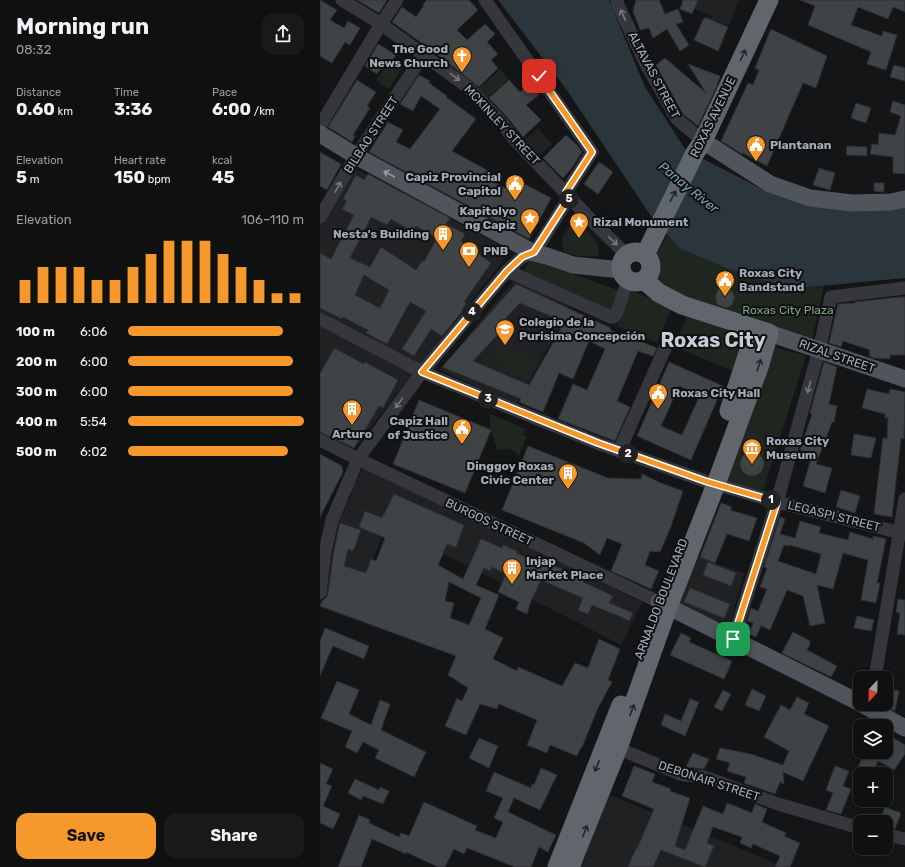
<!DOCTYPE html>
<meta charset="utf-8">
<style>
body{margin:0;font-family:Rubik,sans-serif;background:#181919;color:#f1f3f6;height:100vh;display:flex;flex-direction:column;font-size:15px;white-space:nowrap}
*{box-sizing:border-box;margin:0}
p{font-size:13px;color:#9b9d9f}
.icon{flex:none;width:22px;height:22px;fill:none;stroke:currentColor;stroke-width:2;stroke-linecap:round;stroke-linejoin:round}
.map{position:relative;flex:1;overflow:hidden}
.panel{display:flex;flex-direction:column;background:#0f1010;width:320px}
.panel>*{flex:none}
.needle{width:26px;rotate:202deg}
.tools{position:absolute;left:533px;top:671px;display:grid;gap:8px}
.tools a{display:grid;place-items:center;width:40px;height:40px;border-radius:8px;background:#0f1010;box-shadow:0 2px 6px #0003,0 0 0 1px #2f3030;font-size:20px}
.pin{position:absolute;display:grid;place-items:center;width:34px;height:34px;color:#fff;margin:-17px;border-radius:8px;box-shadow:0 2px 6px #0006}
.km{position:absolute;width:20px;height:20px;margin:-10px;border-radius:50%;background:#222;color:#fff;font-size:11px;line-height:20px;text-align:center}
.round{display:grid;place-items:center;flex:none;width:42px;height:42px;border-radius:12px;background:#181919}
.summary{display:flex;align-items:center;justify-content:space-between;height:68px;padding:0 16px}
h1{font-size:22px;font-weight:700;line-height:30px}
.stats{display:grid;grid-template-columns:repeat(3,1fr);gap:6px;height:68px;padding:4px 16px}
.stats div{display:grid;align-content:center}
.stats b{font-size:17px;font-weight:700}
.stats small{font-size:11px;font-weight:400}
.stats p{font-size:11px}
.chart{height:112px;padding:8px 16px}
.chart p{display:flex;justify-content:space-between}
.chart svg{width:100%;height:72px;margin-top:4px;stroke:#f7982c;stroke-width:6}
.button{display:flex;gap:8px;margin-top:auto;padding:8px 16px}
.button a{flex:1;height:46px;border-radius:12px;background:#f7982c;color:#111;font-size:16px;font-weight:700;line-height:46px;text-align:center}
.button a+a{background:#181919;color:#f1f3f6}
ul{padding:0 16px;list-style:none;font-size:13px}
li{display:grid;grid-template-columns:64px 48px 1fr;align-items:center;height:30px}
li i{height:10px;border-radius:5px;background:#f7982c}
main{display:flex;flex:1;min-height:0}
.map>svg:first-child{display:block}
</style>
<main>
<section class="panel">
<div class="summary"><div><h1>Morning run</h1><p>08:32</p></div><a class="round"><svg class="icon" aria-label="share" viewBox="0 0 24 24"><path d="M12 15V3M7 8l5-5 5 5M5 13v7h14v-7"/></svg></a></div>
<div class="stats">
<div><p>Distance</p><b>0.60<small> km</small></b></div>
<div><p>Time</p><b>3:36</b></div>
<div><p>Pace</p><b>6:00<small> /km</small></b></div>
</div>
<div class="stats">
<div><p>Elevation</p><b>5<small> m</small></b></div>
<div><p>Heart rate</p><b>150<small> bpm</small></b></div>
<div><p>kcal</p><b>45</b></div>
</div>
<div class="chart"><p><span>Elevation</span>106–110 m</p>
<svg viewBox="0 0 160 44" preserveAspectRatio="none"><path d="M5 44V30M15 44V22M25 44V22M35 44V22M45 44V30M55 44V30M65 44V22M75 44V14M85 44V6M95 44V6M105 44V6M115 44V14M125 44V22M135 44V30M145 44V38M155 44V38"/></svg>
</div>
<ul>
<li><b>100 m</b>6:06<i style="width:88%"></i></li>
<li><b>200 m</b>6:00<i style="width:94%"></i></li>
<li><b>300 m</b>6:00<i style="width:94%"></i></li>
<li><b>400 m</b>5:54<i style="width:100%"></i></li>
<li><b>500 m</b>6:02<i style="width:91%"></i></li>
</ul>
<div class="button"><a>Save</a><a>Share</a></div>
</section>
<div class="map">
<svg width="585" height="867" viewBox="0 0 585 867">
<rect width="100%" height="100%" fill="#141516"/>
<path fill="#202123" d="M378,0H419L409,26L391,19L392,16L374,9Z
M218,128L232,144L216,159L202,142Z
M31,166L191,251L32,451L0,435V221Z
M194,280L249,306L242,322L197,404L120,370Z
M45,466L322,602L301,645L67,525L29,617L4,608L18,522L32,493L30,491Z
M376,556L424,573L409,627L356,605Z
M283,792L465,867H255Z"/>
<path fill="#1e261f" d="M77,58L85,63L69,89L56,80L66,66L71,68Z
M180,69L189,79L166,99L157,90Z
M253,224C256,225 259,226 262,227C270,231 283,247 278,256C266,257 255,256 244,252C240,237 242,235 253,224Z
M347,236L359,248L479,288L504,286L492,340L358,299L334,278L336,255Z
M211,259L300,291L291,314L201,273Z
M311,291L352,307L337,343L297,326Z
M368,312L428,335L416,372L355,347Z
M178,344L217,360L209,379L170,363Z
M450,346L486,356L442,494L402,481Z
M170,414L206,429L203,435L207,436L199,456L191,449L177,450L170,428Z"/>
<path fill="#2a363b" d="M178,0H289L325,87L365,149L385,160L450,193L585,207V278L479,288L428,277L359,248L333,219L246,89Z"/>
<path fill="#404346" stroke="#2e2f32" fill-rule="evenodd" d="M0,0L17,10L10,20L24,28L28,21L40,28L30,45L25,42L12,63L0,56Z
M37,0H67L59,13Z
M107,0H149L158,10L137,30L147,40L165,24L175,34L167,42L178,54L171,60L178,68L159,87L109,48L72,22L82,7L96,17L104,5L103,4Z
M316,0H339L345,14L358,9L363,22L356,24L369,45L360,51L347,29L333,38L329,28L320,30L313,11Z
M363,0H378L372,14L360,9Z
M480,0H585V12L573,7L568,19L538,7L531,25L562,36L563,31L577,35L566,70L547,64L551,52L488,25L495,6Z
M384,18H387L408,27L398,51L374,40Z
M451,29L507,56L496,88L483,83L447,166L423,153L422,154L401,141L428,83L433,85L439,70L435,68Z
M58,44L76,55L72,62L67,59L57,74L45,66Z
M345,58L386,93L368,64L400,76L396,88L378,126L363,114L336,65Z
M574,65L585,68V81L570,77Z
M99,75L110,81L109,83L127,96L126,97L156,119L132,151L174,174L171,181L189,190L195,179L231,198L209,239L49,152L68,122L83,130L76,142L90,149L120,109L101,96L93,111L80,104Z
M37,80L56,92L47,106L50,108L33,135L35,136L32,142L8,127Z
M189,80L200,92L211,84L219,95L206,105L221,120L203,137L187,117L169,98Z
M573,101L585,105V174L573,173V157L550,154L552,144L558,145L559,133L575,135L581,116L570,112Z
M536,103L551,108L546,123L531,118Z
M246,135L258,146L262,152L251,169L243,178L223,158Z
M527,146L547,147V156L526,155Z
M0,152L21,164L7,190L0,186Z
M279,162L293,172L278,194L264,184Z
M499,168L515,173L510,190L493,185Z
M48,174L130,218L126,224L145,234L141,241L171,263L144,302L147,304L141,313L122,336L111,329L94,356L82,349L106,311L90,302L67,344L46,333L48,330L23,317L22,319L0,308V253L11,259L34,215L22,209L27,201L23,199L36,175L44,180ZM51,217L67,225L71,219L93,232L96,226L117,238L104,262L102,261L96,270L61,247L50,267L30,258ZM44,275L69,290L60,308L35,295Z
M554,183H564V192L554,191Z
M196,284L291,328L290,330L337,348L333,356L318,351L297,401L310,407L295,441L238,419L253,384L267,390L285,349L269,341L253,379L239,373L223,412L199,402L201,399L122,367ZM200,303L244,322L238,334L209,385L153,361L185,327L180,324Z
M404,287L411,290L415,297L412,305L407,308L398,305L395,298L398,289Z
M580,297H585V355H570V359L553,358L549,356L550,350L523,341L521,347L509,343L518,304L535,303V302Z
M14,348L44,364L45,362L78,380L63,408L59,406L34,448L0,432V374Z
M349,362L403,386L371,460L317,436ZM359,386L380,395L362,435L341,426Z
M504,362L517,367L509,404L517,406L514,422H512L496,464L512,468L505,493L483,486L492,455L480,450L492,414L490,413Z
M547,389L569,394L570,389L585,392L584,439L581,438L572,517L554,514L563,438L567,439L568,418H565V414L542,408Z
M99,400L171,430L145,493L73,464Z
M534,434L556,438L551,458L531,455Z
M208,446L288,478L321,479L322,474L341,483L363,491L350,529L340,552L330,551L325,565L339,571L331,589L291,571L302,544L287,538L280,555L264,543L182,510Z
M420 464a12 12 0 1 1 24 0a12 12 0 1 1-24 0Z
M0,454L22,466L23,472L0,517Z
M521,490L540,496L535,513L516,507Z
M74,494L144,525L136,547L127,544L118,565L143,579L161,539L182,548L183,545L197,551L196,553L216,561L217,558L264,579L263,582L293,596L289,603L313,613L309,621L293,613V614L272,605L268,614L258,610L263,598L221,580L211,601L207,614L196,609L199,602L178,592L186,574L172,567L170,571L164,568L156,585L179,595L165,629L183,638L173,659L197,671L198,667L242,686L255,663L268,668L279,639L300,649L288,680L292,682L278,708L262,747H261L257,756L230,745L227,753L207,745L217,720L179,704L177,709L160,704L146,735L125,726L137,698L142,701L148,688L128,675L136,656L0,606L2,601L6,598L8,594L13,555L20,523L41,530L33,551L28,549L24,566L46,573L51,559L56,561L65,538L39,527L45,511L62,518ZM129,582L161,598L149,625L130,618L134,603L125,601Z
M401,503L412,507L410,510L437,518L429,541L407,534L395,563L380,557Z
M460,517L465,519L460,534L475,538L480,521L501,527L499,533L528,540L530,532L553,539V536L566,539L557,583H560L556,603L541,600L548,560L523,553L513,589L497,585L505,623L490,626L483,596L467,590L450,630L441,626L436,637L429,634L433,623L427,621L431,608L438,611L447,589L440,587L447,568L444,567ZM464,545L470,546V545L501,554L496,574L458,561Z
M388,562L416,573L411,586L383,575Z
M370,588L410,604L404,618L364,602Z
M578,599L585,600V635L577,634L580,613L576,612Z
M537,616L554,620L551,631L534,628Z
M5,628L49,646L44,659L13,646L0,676V641Z
M473,632L490,641V644L487,650L517,666L511,677L462,653Z
M361,633L371,638L369,642L412,661L404,679L350,655Z
M17,681L39,690L29,714L51,725L60,700L70,704L61,730L106,752L94,777L55,758L59,750L43,742L37,753L25,747L32,731L1,718Z
M566,688L579,691L575,711L566,706Z
M432,689L446,696L439,711L425,705Z
M403,690L411,694L402,711L394,707Z
M477,697L489,703L484,714L509,726L483,781L463,772L464,784L460,782L455,794L424,783L426,777L407,771L410,763L396,759L400,748L431,754L463,765L469,751L444,737L461,705L470,710Z
M370,699L379,702L365,736L341,725L345,714L361,721Z
M570,736L585,745V754L574,770L558,761L552,774H539L538,767L545,752H566V737L568,738Z
M159,738L178,746L169,768L149,758Z
M373,753L389,759L384,769L366,767Z
M0,763L13,769L6,784L12,786L3,806L20,814L13,829L0,823Z
M314,766L335,774L332,782L351,789L350,791L370,798L355,846L365,850L383,806L403,814L407,803L432,813L435,804L447,809L442,822L466,833L464,836L480,843L470,867H455L460,856L433,844L431,848L420,843L422,837L393,827L387,843L394,846L385,867L341,850L333,867H308L316,848L317,849L334,809L302,796Z
M515,766L529,771L523,786L531,789L521,814L506,810L513,793L506,790Z
M221,768L237,775L220,810L194,798L188,812L236,835L228,852L219,847L211,867H195L147,848L144,854L134,849L125,867H118L86,852V854L52,839L41,867H18L39,815L50,820L49,823L79,837L81,833L89,836L104,802L157,826L155,830L176,838L183,822L174,818L183,798L166,791L174,772L211,788L212,784L214,785Z
M35,779L59,790L60,787L69,791L63,804L43,796L41,800L28,793Z
M565,807L581,813L575,829L566,827V822H559Z"/>
<g fill="none" stroke-linecap="round" stroke-linejoin="round">
<path stroke="#35373c" stroke-width="13" d="M22,0L61,24L149,88L181,122L194,139L278,227L307,255
M165,0L272,152L246,192
M297,0L298,5L326,64L357,119L383,141
M0,126L61,24L77,0
M0,217L36,156L104,54
M187,271L291,317H294L297,312L308,280
M0,319L102,372L277,443L385,481L457,502L585,534
M0,440L38,459L339,602
M299,451L346,346
M0,593L5,552L12,520L38,459L102,372L187,271L202,257L214,253L250,196
M413,639L457,502L499,350L511,297L585,288
M555,678L585,499
M292,746L363,775L385,777L458,804L540,828
M566,835L585,839"/>
<path stroke="#51555b" stroke-width="17" d="M0,134L36,156L214,253L227,256L253,265L301,270
M383,141L450,184L490,198L532,203L571,202L585,199
M449,333L585,379
M339,602L540,703
M542,704L585,728"/>
<path stroke="#61666d" stroke-width="19" d="M301 267a15 15 0 1 1 30 0a15 15 0 1 1-30 0Z
M325,255L375,153L383,141L449,0
M409,411L436,329
M237,867L301,705
M250,867L298,748L348,607L396,484L439,367L449,333L362,305L339,293L324,280"/>
</g>
<defs><path id="oneway-shaft" d="M-6 0H5M1.5-3L5.5 0L1.5 3" fill="none" stroke-width="1.6" stroke-linecap="round" stroke-linejoin="round"/></defs>
<g stroke="#737880">
<use href="#oneway-shaft" transform="translate(303 15) rotate(-115)"/>
<use href="#oneway-shaft" transform="translate(135 77) rotate(37)"/>
<use href="#oneway-shaft" transform="translate(18 187) rotate(-60)"/>
<use href="#oneway-shaft" transform="translate(293 241) rotate(44)"/>
<use href="#oneway-shaft" transform="translate(489 387) rotate(105)"/>
<use href="#oneway-shaft" transform="translate(79 403) rotate(126)"/>
</g>
<g stroke="#242628">
<use href="#oneway-shaft" transform="translate(423 55) rotate(-65)"/>
<use href="#oneway-shaft" transform="translate(353 196) rotate(-63)"/>
<use href="#oneway-shaft" transform="translate(439 365) rotate(-72)"/>
<use href="#oneway-shaft" transform="translate(312 710) rotate(-70)"/>
<use href="#oneway-shaft" transform="translate(277 766) rotate(112)"/>
<use href="#oneway-shaft" transform="translate(265 831) rotate(-68)"/>
</g>
<use stroke="#959ba5" href="#oneway-shaft" transform="translate(69 174) rotate(-152)"/>
<g fill="none" stroke-linecap="round" stroke-linejoin="round">
<g stroke="#fff" stroke-width="8">
<path id="route" d="M219,76L272,152L246,192L250,196L214,252L202,257L187,271L102,372L278,443L385,481L457,502L413,639"/>
</g>
<use href="#route" stroke="#f7982c" stroke-width="5"/>
</g>
<defs>
<g id="church-pin" transform="scale(1)"><path d="M0 17L-7.5 6A9.5 9.5 0 1 1 7.5 6Z" fill="#f7982c" stroke="#0f1011"/><path d="M-1.2-6h2.4v3.5h3.3v2.4h-3.3V6h-2.4V-.1h-3.3v-2.4h3.3Z" fill="#fff"/></g>
<g id="civic-pin" transform="scale(1)"><path d="M0 17L-7.5 6A9.5 9.5 0 1 1 7.5 6Z" fill="#f7982c" stroke="#0f1011"/><path d="M-.6-6.5H3V-4.5H.6V-3L4-1V1h2V6H-6V1h2V-1L-.6-3ZM-1.2 2.5V6h2.4V2.5Z" fill="#fff"/></g>
<g id="sight-pin" transform="scale(1)"><path d="M0 17L-7.5 6A9.5 9.5 0 1 1 7.5 6Z" fill="#f7982c" stroke="#0f1011"/><path d="M0-6L1.8-2.2L6-1.7L2.9 1.2L3.7 5.4L0 3.3L-3.7 5.4L-2.9 1.2L-6-1.7L-1.8-2.2Z" fill="#fff"/></g>
<g id="building-pin" transform="scale(1)"><path d="M0 17L-7.5 6A9.5 9.5 0 1 1 7.5 6Z" fill="#f7982c" stroke="#0f1011"/><path d="M-4-6H4V6H1V3H-1V6H-4ZM-2.5-4.3h1.7v1.8h-1.7ZM.8-4.3h1.7v1.8H.8ZM-2.5-1h1.7V.8h-1.7ZM.8-1h1.7V.8H.8Z" fill="#fff"/></g>
<g id="bank-pin" transform="scale(1)"><path d="M0 17L-7.5 6A9.5 9.5 0 1 1 7.5 6Z" fill="#f7982c" stroke="#0f1011"/><path d="M-6-4H6V4H-6ZM0-2.3a2.3 2.3 0 1 0 0 4.6a2.3 2.3 0 1 0 0-4.6Z" fill="#fff"/></g>
<g id="university-pin" transform="scale(1)"><path d="M0 17L-7.5 6A9.5 9.5 0 1 1 7.5 6Z" fill="#f7982c" stroke="#0f1011"/><path d="M0-5L7-2L0 1L-7-2ZM-4 1L0 2.5L4 1V4Q0 6-4 4Z" fill="#fff"/></g>
<g id="museum-pin" transform="scale(1)"><path d="M0 17L-7.5 6A9.5 9.5 0 1 1 7.5 6Z" fill="#f7982c" stroke="#0f1011"/><path d="M0-6L6-3V-2H-6V-3ZM-5-1h2V3h-2ZM-1-1h2V3h-2ZM3-1h2V3H3ZM-6 4H6V6H-6Z" fill="#fff"/></g>
</defs>
<g fill-rule="evenodd">
<use href="#church-pin" x="142" y="56"/>
<use href="#civic-pin" x="436" y="145"/>
<use href="#civic-pin" x="195" y="184"/>
<use href="#sight-pin" x="210" y="218"/>
<use href="#sight-pin" x="259" y="222"/>
<use href="#building-pin" x="123" y="234"/>
<use href="#bank-pin" x="149" y="251"/>
<use href="#civic-pin" x="405" y="280"/>
<use href="#university-pin" x="185" y="329"/>
<use href="#civic-pin" x="338" y="393"/>
<use href="#building-pin" x="32" y="409"/>
<use href="#civic-pin" x="142" y="428"/>
<use href="#museum-pin" x="432" y="448"/>
<use href="#building-pin" x="248" y="473"/>
<use href="#building-pin" x="192" y="568"/>
</g>
<g text-anchor="middle" stroke-width="4" stroke-linejoin="round" paint-order="stroke">
<g font-size="12" font-weight="bold" fill="#a6adb7" stroke="#0f1011" text-anchor="start">
<text x="128" y="53" text-anchor="end">The Good<tspan x="128" dy="14">News Church</tspan></text>
<text x="450" y="149">Plantanan</text>
<text x="181" y="181" text-anchor="end">Capiz Provincial<tspan x="181" dy="14">Capitol</tspan></text>
<text x="196" y="215" text-anchor="end">Kapitolyo<tspan x="196" dy="14">ng Capiz</tspan></text>
<text x="273" y="226">Rizal Monument</text>
<text x="109" y="238" text-anchor="end">Nesta's Building</text>
<text x="163" y="255">PNB</text>
<text x="419" y="277">Roxas City<tspan x="419" dy="14">Bandstand</tspan></text>
<text x="199" y="326">Colegio de la<tspan x="199" dy="14">Purisima Concepción</tspan></text>
<text x="352" y="397">Roxas City Hall</text>
<text x="128" y="425" text-anchor="end">Capiz Hall<tspan x="128" dy="14">of Justice</tspan></text>
<text x="32" y="438" text-anchor="middle">Arturo</text>
<text x="446" y="445">Roxas City<tspan x="446" dy="14">Museum</tspan></text>
<text x="234" y="470" text-anchor="end">Dinggoy Roxas<tspan x="234" dy="14">Civic Center</tspan></text>
<text x="206" y="565">Injap<tspan x="206" dy="14">Market Place</tspan></text>
</g>
<g font-size="12" fill="#a6adb7" stroke="#0f1011">
<text transform="translate(334 75) rotate(62)" y="4">ALTAVAS STREET</text>
<text transform="translate(393 117) rotate(-64)" y="4">ROXAS AVENUE</text>
<text transform="translate(182 125) rotate(47)" y="4">MCKINLEY STREET</text>
<text transform="translate(51 135) rotate(-57)" y="4">BILBAO STREET</text>
<text transform="translate(517 356) rotate(19)" y="4">RIZAL STREET</text>
<text transform="translate(514 516) rotate(14)" y="4">LEGASPI STREET</text>
<text transform="translate(169 522) rotate(25)" y="4">BURGOS STREET</text>
<text transform="translate(341 599) rotate(-69)" y="4">ARNALDO BOULEVARD</text>
<text transform="translate(389 781) rotate(18)" y="4">DEBONAIR STREET</text>
</g>
<g font-size="12" fill="#7fa37c" stroke="#0f1011">
<text x="468" y="314">Roxas City Plaza</text>
</g>
<g font-size="13" font-style="italic" fill="#7ca1b3" stroke="#0f1011">
<text transform="translate(369 187) rotate(39)" y="5">Panay River</text>
</g>
<g font-size="20" font-weight="bold" fill="#c7ccd3" stroke="#0f1011">
<text x="393" y="347">Roxas City</text>
</g>
</g>
</svg>
<div class="tools">
<a><svg class="needle" viewBox="-14 -14 28 28"><path d="M0-13l5 13h-10z" fill="#e53935"/><path d="M0 13l5-13h-10z" fill="#9b9d9f"/></svg></a>
<a><svg class="icon" aria-label="layers" viewBox="0 0 24 24"><path d="M12 4l9 5-9 5-9-5zM3 14l9 5 9-5"/></svg></a>
<a>+</a>
<a>−</a>
</div>
<div class="pin" style="left:413px;top:639px;background:#1e9e55"><svg class="icon" aria-label="arrive" viewBox="0 0 24 24"><path d="M6 21V4h12l-3 4 3 4H6"/></svg></div>
<div class="pin" style="left:219px;top:76px;background:#d93025"><svg class="icon" aria-label="check" viewBox="0 0 24 24"><path d="M5 12l5 5 9-10"/></svg></div>
<b class="km" style="left:451px;top:500px">1</b>
<b class="km" style="left:308px;top:454px">2</b>
<b class="km" style="left:168px;top:399px">3</b>
<b class="km" style="left:152px;top:312px">4</b>
<b class="km" style="left:249px;top:199px">5</b>
</div>
</main>
